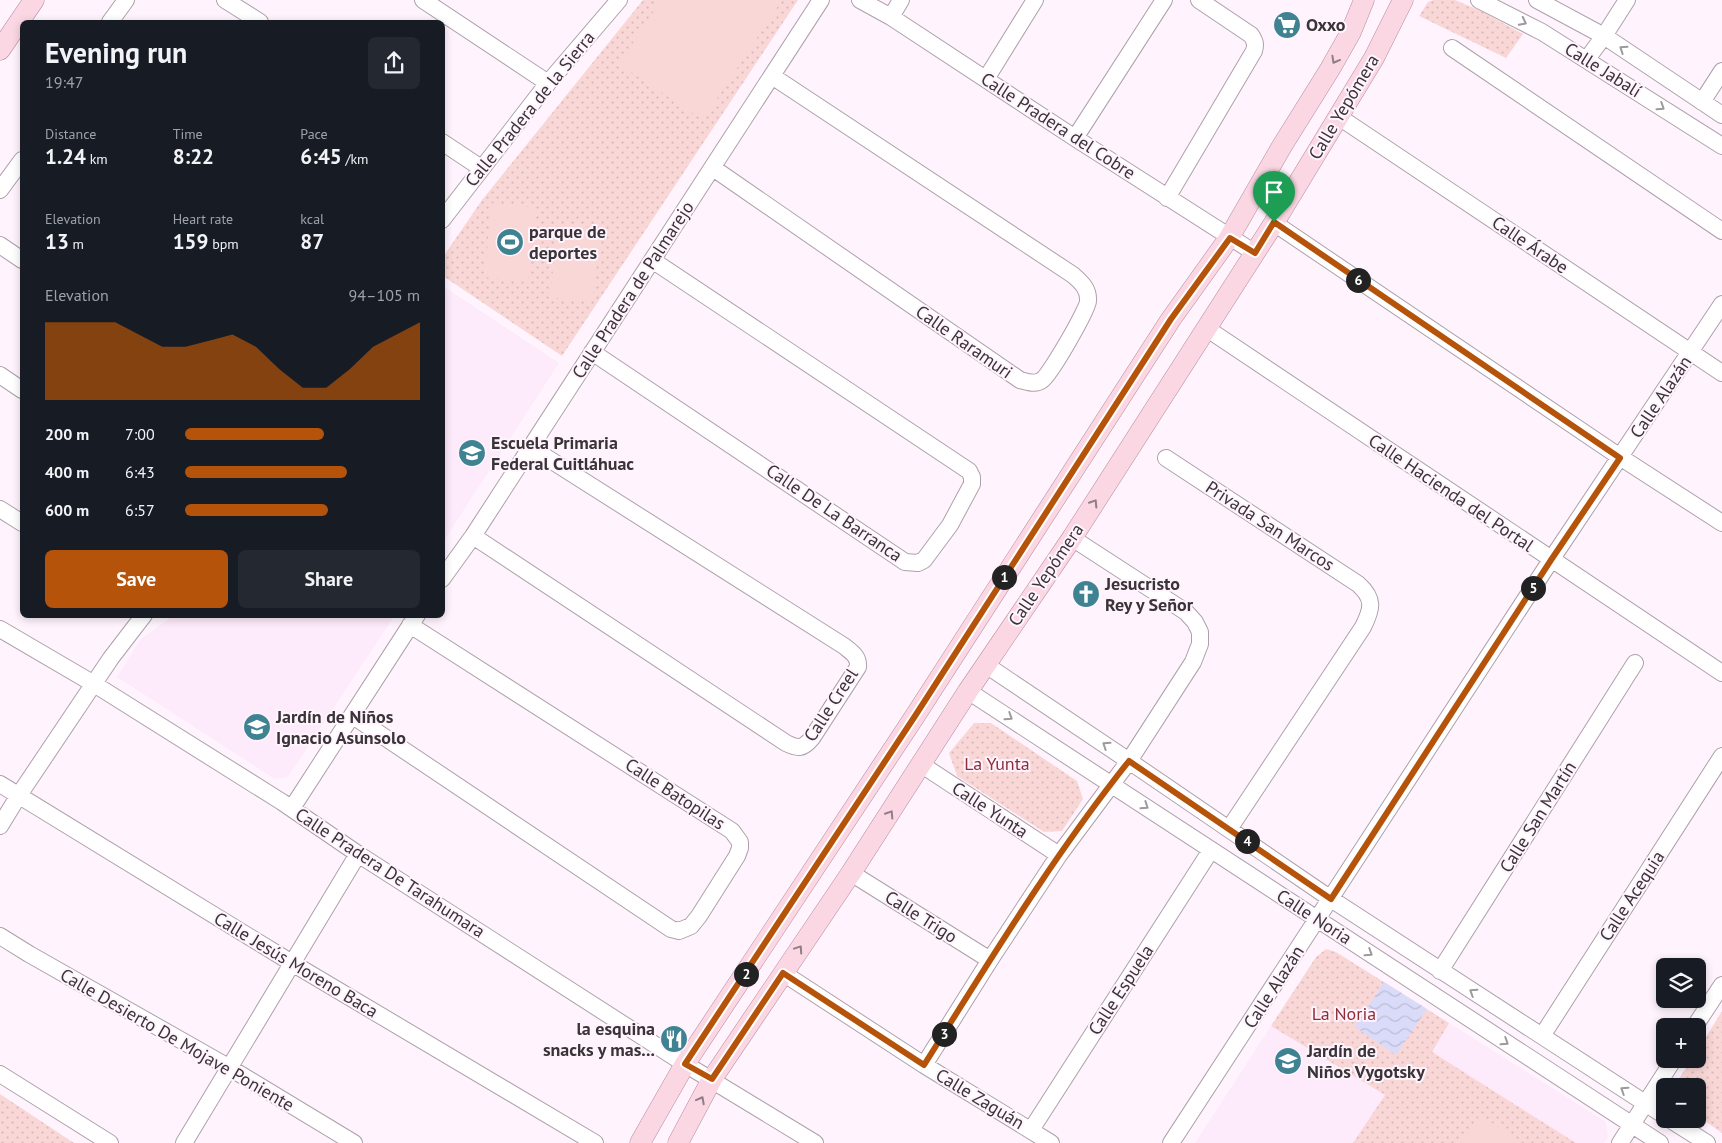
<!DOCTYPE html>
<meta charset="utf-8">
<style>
body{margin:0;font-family:"PT Sans",sans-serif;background:#242831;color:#f1f3f6;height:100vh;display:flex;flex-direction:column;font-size:19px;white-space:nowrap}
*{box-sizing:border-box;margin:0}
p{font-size:16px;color:#9ea1a6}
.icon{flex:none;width:28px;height:28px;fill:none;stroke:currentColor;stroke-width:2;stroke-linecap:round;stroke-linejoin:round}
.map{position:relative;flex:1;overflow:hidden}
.sheet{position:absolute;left:20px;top:20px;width:425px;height:598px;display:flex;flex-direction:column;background:#171b24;border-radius:8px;box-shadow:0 2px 8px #0003}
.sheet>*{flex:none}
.tools{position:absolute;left:1656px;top:958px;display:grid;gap:10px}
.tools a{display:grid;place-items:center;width:50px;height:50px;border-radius:8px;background:#171b24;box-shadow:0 2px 8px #0003;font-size:25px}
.pin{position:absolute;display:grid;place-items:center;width:42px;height:42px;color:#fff;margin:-51px -21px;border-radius:50% 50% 50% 0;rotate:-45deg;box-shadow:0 0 5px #0007}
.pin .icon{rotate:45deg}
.km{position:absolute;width:25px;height:25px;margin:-12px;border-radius:50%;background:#222;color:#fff;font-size:14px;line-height:25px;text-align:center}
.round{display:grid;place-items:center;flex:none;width:52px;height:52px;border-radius:8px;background:#242831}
.overview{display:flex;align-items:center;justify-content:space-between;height:85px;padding:0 25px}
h1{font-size:28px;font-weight:700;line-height:38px}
.metrics{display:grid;grid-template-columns:repeat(3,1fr);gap:8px;height:85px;padding:5px 25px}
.metrics div{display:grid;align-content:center}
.metrics b{font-size:21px;font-weight:700}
.metrics small{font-size:14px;font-weight:400}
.metrics p{font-size:14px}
.chart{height:140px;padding:10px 25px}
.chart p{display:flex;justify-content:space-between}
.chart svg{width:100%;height:90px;margin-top:5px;fill:#b45309;opacity:.7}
.primary-button{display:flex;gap:10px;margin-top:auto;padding:10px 25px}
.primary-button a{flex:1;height:58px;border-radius:8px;background:#b45309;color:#fff;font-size:20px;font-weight:700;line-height:58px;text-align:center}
.primary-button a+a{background:#242831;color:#f1f3f6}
ul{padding:0 25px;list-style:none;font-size:16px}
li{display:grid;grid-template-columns:80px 60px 1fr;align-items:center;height:38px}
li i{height:12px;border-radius:6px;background:#b45309}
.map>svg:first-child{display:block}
</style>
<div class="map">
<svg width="1722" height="1143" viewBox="0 0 1722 1143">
<defs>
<pattern id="grass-dots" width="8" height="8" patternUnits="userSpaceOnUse" patternTransform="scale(1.25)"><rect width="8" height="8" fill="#fad7d7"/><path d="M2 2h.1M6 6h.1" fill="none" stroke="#d7b9b9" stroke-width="1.8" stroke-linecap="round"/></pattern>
<pattern id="water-waves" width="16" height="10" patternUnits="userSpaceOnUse" patternTransform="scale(1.25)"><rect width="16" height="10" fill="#dadbf9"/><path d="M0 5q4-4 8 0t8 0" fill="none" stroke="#bcbdd6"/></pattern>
</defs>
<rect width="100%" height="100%" fill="#fff4fd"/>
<path fill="#fdeafa" d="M443,286L559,363L443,542Z
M174,615H395L288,777L275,779L117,677L140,640Z
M1449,1023L1606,1122L1608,1137L1604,1143H1576L1431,1052Z
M1271,1026L1385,1095L1353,1143H1195Z"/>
<path fill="url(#grass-dots)" d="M643,0H798L562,356L443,276V257L482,200Z
M1433,0H1455L1481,11L1523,34L1506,58L1419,16L1428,2Z
M974,723H991L1077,781L1083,799L1062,831L1044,832L957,776L949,753Z
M1326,949L1336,952L1449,1023L1432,1052L1576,1143H1353L1385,1095L1271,1026L1316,957Z
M1722,1011V1133L1698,1116V1086H1674L1692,1059H1698V1050Z
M0,1094L74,1143H0Z"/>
<path fill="#fad7d7" d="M661,0H775L780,3L703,120L619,64Z
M491,203L537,208L528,282L485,277Z
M558,224L601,229L592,302L550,297Z
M1480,1115L1523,1143H1461Z"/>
<path fill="url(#water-waves)" d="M1384,982L1427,1009L1396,1055L1355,1027Z"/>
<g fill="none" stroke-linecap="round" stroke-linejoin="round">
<g stroke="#ada0ab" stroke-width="18">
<path id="minor" d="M225,0L260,22
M423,0L548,83
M860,0L891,17L1075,138L1255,253
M1479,0L1542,32L1722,146
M1537,0L1604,36L1722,115
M891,17L901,0
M110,22L126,0
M1452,48L1722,231
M1587,59L1604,36L1627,0
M986,79L1035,0
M1702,102L1722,71
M1339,117L1722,373
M1075,138L1164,0
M442,142L481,168
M713,168L1020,380C1027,382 1036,385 1042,380C1050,375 1088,309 1088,301C1089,289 1081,282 1073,275L772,76
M0,190L22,160
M1167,198L1254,51C1256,44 1255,41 1251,35L1199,0
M442,220L548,83L619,0
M1274,223L1620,457L1722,523
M0,245L22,260
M1206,328L1722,673
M592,352L905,562L918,563L924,560L950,525L972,484V477L969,471L652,260
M0,375L22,390
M1166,458L1358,584C1375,599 1372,609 1363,627L1229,829
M0,509L22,523
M473,536L786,743C798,749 803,749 812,738L858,667C859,656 851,652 844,646L530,447
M442,579L473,536L821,0
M0,629L94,684L282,802L358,854L685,1064L815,1143
M986,665L1129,761L1331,899L1665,1116
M968,691L1660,1143
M353,716L671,929L679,931L691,926L699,916L737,856L740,848V842L732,831L410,625
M922,765L1059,855
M0,784L292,963L595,1143
M292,808L417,615
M0,826L19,795L111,658L144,615
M851,873L990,960
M0,936L29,954L230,1068L354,1143
M1440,971L1635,663
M783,973L924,1065L1051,1143
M1695,1026L1722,985
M1542,1036L1722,756
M924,1065L990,960L1059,855L1129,761L1193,662L1200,644V632L1195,622L1186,612L1072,538
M0,1074L110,1143
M1669,1119L1707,1143
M1031,1130L1211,850
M184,1143L358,854
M1171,1143L1551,560L1722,304
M1620,1143L1674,1059"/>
</g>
<g stroke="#b58c9b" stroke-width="21">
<path id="major" d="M0,50L34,0
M640,1143L685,1064L915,716L1171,319L1229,238L1282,146L1330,69L1351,32L1364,0
M678,1143L712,1079L851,873L968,691L1072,538L1274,223L1374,58L1403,0"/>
</g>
<use href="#minor" stroke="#fff" stroke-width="16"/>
<use href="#major" stroke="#fbd6e3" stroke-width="20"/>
</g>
<defs><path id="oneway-chevron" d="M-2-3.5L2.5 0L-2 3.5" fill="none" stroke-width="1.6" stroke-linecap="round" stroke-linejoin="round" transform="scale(1.25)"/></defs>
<g stroke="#9c9a9c">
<use href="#oneway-chevron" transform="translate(1523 22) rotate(27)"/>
<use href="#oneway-chevron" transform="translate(1623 49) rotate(-146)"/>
<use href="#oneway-chevron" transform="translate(1661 107) rotate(33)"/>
<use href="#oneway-chevron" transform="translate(1009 717) rotate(33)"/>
<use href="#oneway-chevron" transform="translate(1106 745) rotate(-146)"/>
<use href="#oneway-chevron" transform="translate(1145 806) rotate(34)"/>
<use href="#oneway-chevron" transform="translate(1369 953) rotate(33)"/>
<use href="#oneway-chevron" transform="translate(1473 992) rotate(-147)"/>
<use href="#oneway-chevron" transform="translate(1505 1042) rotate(33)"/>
<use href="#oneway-chevron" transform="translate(1624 1090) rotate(-147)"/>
</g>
<g stroke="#907d85">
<use href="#oneway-chevron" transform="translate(1335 60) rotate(119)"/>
<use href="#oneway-chevron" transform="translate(1094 503) rotate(-57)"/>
<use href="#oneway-chevron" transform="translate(890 814) rotate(-57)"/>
<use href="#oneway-chevron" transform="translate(799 949) rotate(-56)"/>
<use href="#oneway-chevron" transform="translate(701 1100) rotate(-62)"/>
</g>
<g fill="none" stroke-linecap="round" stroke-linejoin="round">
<g stroke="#fff" stroke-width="10">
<path id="route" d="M1274,222L1620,458L1551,560L1331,899L1129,761C1053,856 989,962 924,1065L783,973L712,1079L685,1064L915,716L1171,319L1230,238L1255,253Z"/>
</g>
<use href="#route" stroke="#b45309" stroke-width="6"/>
</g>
<defs>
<g id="supermarket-disc" transform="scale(1.4375)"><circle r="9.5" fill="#3f8392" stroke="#fff4fd"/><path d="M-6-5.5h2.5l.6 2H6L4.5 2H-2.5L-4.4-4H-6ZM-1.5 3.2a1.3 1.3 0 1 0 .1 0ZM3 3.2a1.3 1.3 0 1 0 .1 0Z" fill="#fff"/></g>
<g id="stadium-disc" transform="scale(1.4375)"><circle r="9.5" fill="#3f8392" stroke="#fff4fd"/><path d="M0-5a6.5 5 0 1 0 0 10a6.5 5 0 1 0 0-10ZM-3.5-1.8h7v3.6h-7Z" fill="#fff"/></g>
<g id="school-disc" transform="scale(1.4375)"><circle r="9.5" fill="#3f8392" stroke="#fff4fd"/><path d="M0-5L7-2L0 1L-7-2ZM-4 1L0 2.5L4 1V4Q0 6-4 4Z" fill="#fff"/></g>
<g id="church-disc" transform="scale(1.4375)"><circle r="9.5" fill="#3f8392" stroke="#fff4fd"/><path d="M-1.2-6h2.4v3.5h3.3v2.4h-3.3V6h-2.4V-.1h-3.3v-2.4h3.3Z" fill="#fff"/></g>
<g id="restaurant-disc" transform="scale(1.4375)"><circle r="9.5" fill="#3f8392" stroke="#fff4fd"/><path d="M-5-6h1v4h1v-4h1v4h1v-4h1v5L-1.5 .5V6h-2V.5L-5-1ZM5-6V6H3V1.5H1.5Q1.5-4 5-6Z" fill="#fff"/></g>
</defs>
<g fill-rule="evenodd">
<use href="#supermarket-disc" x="1287" y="25"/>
<use href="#stadium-disc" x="510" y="242"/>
<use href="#school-disc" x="472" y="453"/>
<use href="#church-disc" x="1086" y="594"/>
<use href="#school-disc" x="257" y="727"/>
<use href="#restaurant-disc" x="674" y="1039"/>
<use href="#school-disc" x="1288" y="1061"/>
</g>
<g text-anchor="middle" stroke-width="4" stroke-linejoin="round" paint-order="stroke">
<g font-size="18" font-weight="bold" fill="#393438" stroke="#fff4fd" text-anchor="start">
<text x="1306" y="31">Oxxo</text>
<text x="529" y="238">parque de<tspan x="529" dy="21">deportes</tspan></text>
<text x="491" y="449">Escuela Primaria<tspan x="491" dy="21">Federal Cuitláhuac</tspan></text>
<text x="1105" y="590">Jesucristo<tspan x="1105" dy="21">Rey y Señor</tspan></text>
<text x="276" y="723">Jardín de Niños<tspan x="276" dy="21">Ignacio Asunsolo</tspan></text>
<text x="655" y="1035" text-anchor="end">la esquina<tspan x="655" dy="21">snacks y mas...</tspan></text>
<text x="1307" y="1057">Jardín de<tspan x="1307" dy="21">Niños Vygotsky</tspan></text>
</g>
<g font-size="18" fill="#393438" stroke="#fff4fd">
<text transform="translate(1603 70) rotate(32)" y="6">Calle Jabalí</text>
<text transform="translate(1344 107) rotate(-59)" y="6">Calle Yepómera</text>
<text transform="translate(530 109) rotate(-51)" y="6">Calle Pradera de la Sierra</text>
<text transform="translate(1058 126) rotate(33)" y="6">Calle Pradera del Cobre</text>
<text transform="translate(1530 245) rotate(34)" y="6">Calle Árabe</text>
<text transform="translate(633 290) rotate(-57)" y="6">Calle Pradera de Palmarejo</text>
<text transform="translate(964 342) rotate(35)" y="6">Calle Raramuri</text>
<text transform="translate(1661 397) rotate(-56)" y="6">Calle Alazán</text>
<text transform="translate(1451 493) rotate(34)" y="6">Calle Hacienda del Portal</text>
<text transform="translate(834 513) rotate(34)" y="6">Calle De La Barranca</text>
<text transform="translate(1270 526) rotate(33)" y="6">Privada San Marcos</text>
<text transform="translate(1046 575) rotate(-56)" y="6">Calle Yepómera</text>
<text transform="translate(831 705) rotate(-57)" y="6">Calle Creel</text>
<text transform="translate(675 794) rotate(33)" y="6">Calle Batopilas</text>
<text transform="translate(990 810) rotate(33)" y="6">Calle Yunta</text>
<text transform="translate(1538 817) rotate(-58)" y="6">Calle San Martín</text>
<text transform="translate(390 873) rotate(33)" y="6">Calle Pradera De Tarahumara</text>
<text transform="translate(1632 896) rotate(-57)" y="6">Calle Acequia</text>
<text transform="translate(921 917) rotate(32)" y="6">Calle Trigo</text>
<text transform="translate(1314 917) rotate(33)" y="6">Calle Noria</text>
<text transform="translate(296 965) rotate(31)" y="6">Calle Jesús Moreno Baca</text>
<text transform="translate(1274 987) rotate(-57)" y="6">Calle Alazán</text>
<text transform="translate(1121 990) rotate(-57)" y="6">Calle Espuela</text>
<text transform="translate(177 1040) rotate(30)" y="6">Calle Desierto De Mojave Poniente</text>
<text transform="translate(980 1099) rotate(31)" y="6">Calle Zaguán</text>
</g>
<g font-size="18" fill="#8e2c37" stroke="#fff4fd">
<text x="997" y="770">La Yunta</text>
<text x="1344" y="1020">La Noria</text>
</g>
</g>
</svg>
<div class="tools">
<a><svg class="icon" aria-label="layers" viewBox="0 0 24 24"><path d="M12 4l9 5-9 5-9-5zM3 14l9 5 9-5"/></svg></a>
<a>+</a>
<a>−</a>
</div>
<div class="pin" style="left:1274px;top:222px;background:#1e9e55"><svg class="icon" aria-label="arrive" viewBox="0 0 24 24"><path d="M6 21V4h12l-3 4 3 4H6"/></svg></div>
<b class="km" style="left:1004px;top:577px">1</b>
<b class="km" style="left:746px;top:974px">2</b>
<b class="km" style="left:944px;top:1034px">3</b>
<b class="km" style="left:1247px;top:841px">4</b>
<b class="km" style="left:1533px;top:588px">5</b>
<b class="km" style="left:1358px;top:280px">6</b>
<section class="sheet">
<div class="overview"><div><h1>Evening run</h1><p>19:47</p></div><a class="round"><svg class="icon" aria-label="share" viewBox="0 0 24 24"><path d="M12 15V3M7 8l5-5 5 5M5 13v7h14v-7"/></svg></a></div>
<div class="metrics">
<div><p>Distance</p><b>1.24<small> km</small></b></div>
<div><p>Time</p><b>8:22</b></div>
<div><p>Pace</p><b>6:45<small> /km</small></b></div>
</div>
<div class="metrics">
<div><p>Elevation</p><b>13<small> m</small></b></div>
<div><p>Heart rate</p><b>159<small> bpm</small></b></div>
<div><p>kcal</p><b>87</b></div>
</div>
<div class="chart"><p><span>Elevation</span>94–105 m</p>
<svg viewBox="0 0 160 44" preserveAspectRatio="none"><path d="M0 44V6L10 6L20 6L30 6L40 12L50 18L60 18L70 15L80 12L90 18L100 29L110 38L120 38L130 29L140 18L150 12L160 6V44z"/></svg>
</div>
<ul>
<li><b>200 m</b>7:00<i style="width:59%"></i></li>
<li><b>400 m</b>6:43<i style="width:69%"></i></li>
<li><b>600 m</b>6:57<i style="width:61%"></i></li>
</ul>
<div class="primary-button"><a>Save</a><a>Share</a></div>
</section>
</div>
